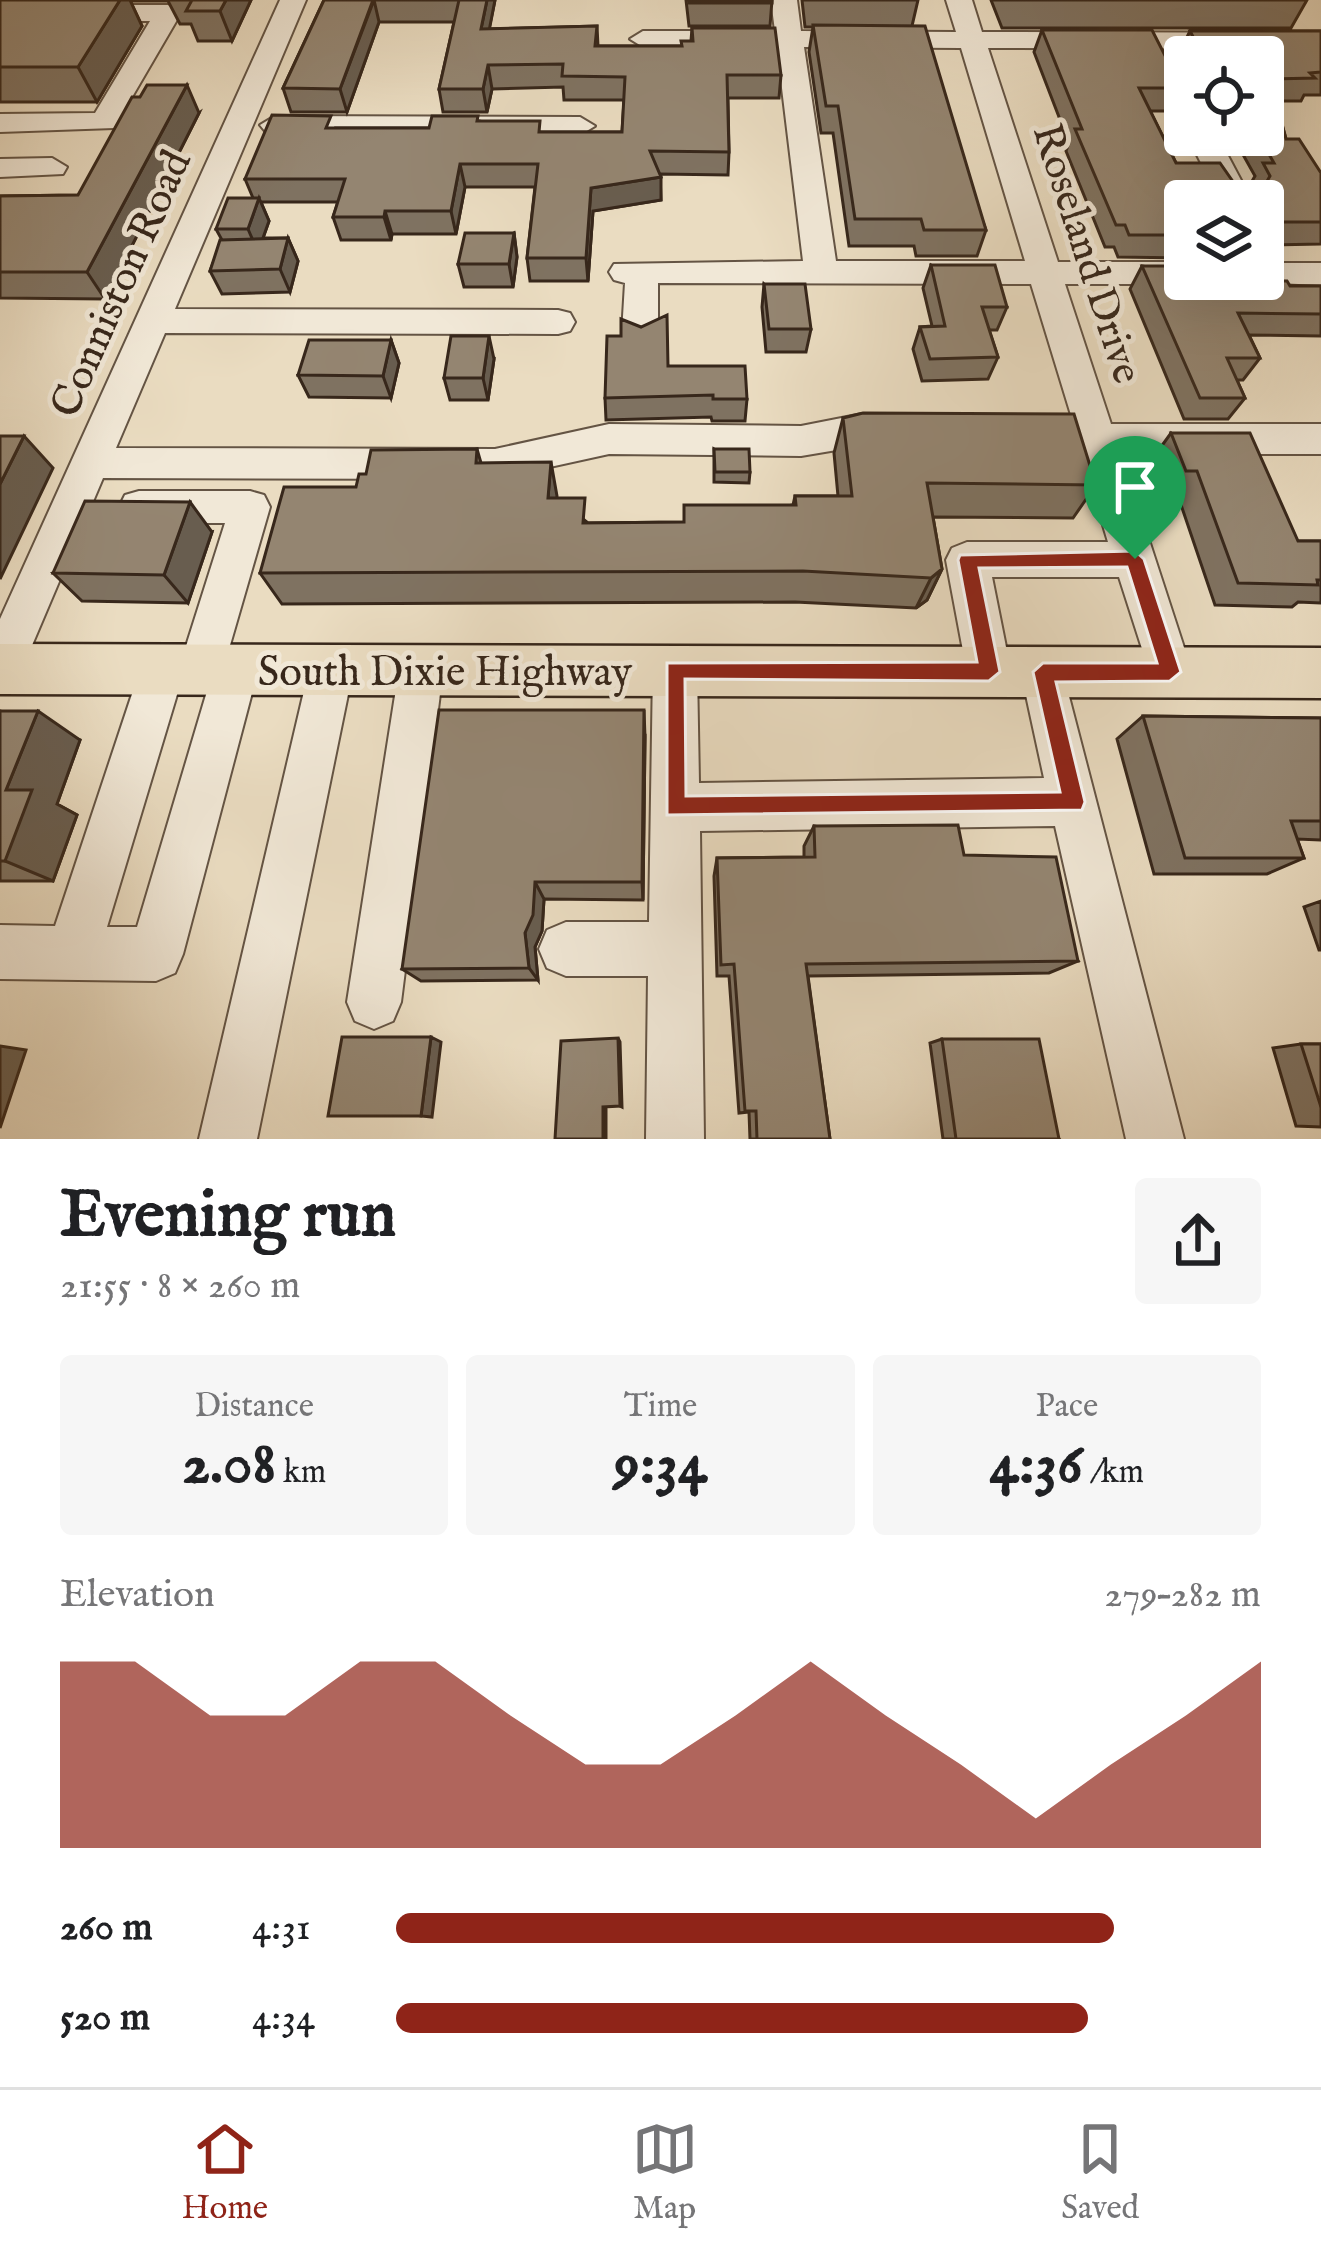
<!DOCTYPE html>
<meta charset="utf-8">
<style>
body{margin:0;font-family:"IM FELL English",serif;background:#f6f6f6;color:#202124;height:100vh;display:flex;flex-direction:column;font-size:45px;white-space:nowrap}
*{box-sizing:border-box;margin:0}
p{font-size:39px;color:#757577}
.icon{flex:none;width:66px;height:66px;fill:none;stroke:currentColor;stroke-width:2;stroke-linecap:round;stroke-linejoin:round}
.map{position:relative;height:1139px;overflow:hidden}
.drawer{display:flex;flex-direction:column;background:#fff;flex:1}
.drawer>*{flex:none}
.controls{position:absolute;left:1164px;top:36px;display:grid;gap:24px}
.controls a{display:grid;place-items:center;width:120px;height:120px;border-radius:12px;background:#fff;box-shadow:0 12px 48px #0002;font-size:60px}
.pin{position:absolute;display:grid;place-items:center;width:102px;height:102px;color:#fff;margin:-123px -51px;border-radius:50% 50% 50% 0;rotate:-45deg;box-shadow:0 0 12px #0007}
.pin .icon{rotate:45deg}
.round{display:grid;place-items:center;flex:none;width:126px;height:126px;border-radius:12px;background:#f6f6f6}
.head{display:flex;align-items:center;justify-content:space-between;height:204px;padding:0 60px}
h1{font-size:66px;font-weight:800;line-height:90px}
.metrics{display:grid;grid-template-columns:repeat(3,1fr);gap:18px;height:204px;padding:12px 60px}
.metrics div{display:grid;align-content:center;border-radius:12px;background:#f6f6f6;text-align:center}
.metrics b{font-size:60px;font-weight:800}
.metrics small{font-size:33px;font-weight:400}
.metrics p{font-size:33px}
.chart{height:336px;padding:24px 60px}
.chart p{display:flex;justify-content:space-between}
.chart svg{width:100%;height:216px;margin-top:12px;fill:#8f2418;opacity:.7}
ul{padding:0 60px;list-style:none;font-size:39px}
li{display:grid;grid-template-columns:192px 144px 1fr;align-items:center;height:90px}
li i{height:30px;border-radius:15px;background:#8f2418}
.dock{display:flex;justify-content:space-around;align-items:center;height:168px;border-top:3px solid #e0e0e0;background:#fff;font-size:33px;color:#757577}
.dock a{display:grid;justify-items:center;gap:6px}
.dock .on{color:#8f2418}
.map>svg:first-child{display:block}
</style>
<div class="map">
<svg width="1321" height="1139" viewBox="0 0 1321 1139">
<rect width="100%" height="100%" fill="#eadcc1"/>
<filter id="stains"><feTurbulence type="fractalNoise" baseFrequency=".00167" numOctaves="4"/><feColorMatrix values="0 0 0 0 .2 0 0 0 0 .09 0 0 0 0 .02 0 0 0 .5 -.17"/></filter>
<radialGradient id="worn" r=".72"><stop offset=".6" stop-color="#630" stop-opacity="0"/><stop offset="1" stop-color="#630" stop-opacity=".3"/></radialGradient>
<g fill="none" stroke-linecap="round" stroke-linejoin="round">
<g stroke="#645444" stroke-width="4">
<path id="minor" d="M280,0H306L175,309L558,310L570,313L575,322L570,331L558,334L165,333L116,448L495,449L609,424L801,426L862,414L908,418L914,428L908,438L801,456L609,454L495,479L103,478L16,683L0,689V619Z
M771,0H797L801,31L956,32L946,0H972L982,32L1321,33V49L988,48L1058,262H1185V279H1198L1185,284H1065L1111,424H1321V454H1121L1192,672L1186,686L1170,692L1154,686L1119,577H992L1011,672L1005,686L989,692L973,686L967,672L946,560L952,548L967,542H1108L1079,445L1011,440L1005,430L1011,420L1071,415L1031,284L658,283V333L652,342L640,345L628,342L622,333L625,283L614,280L609,272L614,264L803,261L777,47H643L630,39L643,31H775ZM804,47L961,48L1025,261H836Z
M0,5H168L181,13L114,128L0,132V114L95,113L150,21H0Z
M275,116L580,117L595,126L580,135L265,131L260,125Z
M1187,135H1217L1252,201H1220Z
M52,158L67,167L63,174L0,177V159Z
M1263,263H1321V285L1251,282L1263,279Z
M139,491H250L264,495L270,507L228,652L236,650L252,656L258,670L183,954L175,973L156,981L0,979V925L55,926L140,670L146,656L162,650L178,656L181,662L225,523H139L125,519L119,507L125,495ZM182,678L185,684L201,690L208,688L137,927H107Z
M331,650L347,656L353,670L257,1139H199L309,670L315,656Z
M421,650L437,656L443,670L401,1002L393,1021L374,1029L355,1021L347,1002L399,670L405,656Z
M675,650L691,656L697,670L699,783L1044,778L1021,672L1027,658L1043,652L1059,658L1184,1139H1126L1055,826L700,831L704,1139H646L648,976H566L547,968L539,949L547,930L566,922H649L653,670L659,656Z"/>
</g>
<g stroke="#37271b" stroke-width="5">
<path id="major" d="M0,644L1321,648V698L0,694Z"/>
</g>
<use href="#minor" fill="#f1e8d7" fill-rule="evenodd"/>
<use href="#major" fill="#eadcc1" fill-rule="evenodd"/>
</g>
<path fill="#7f7261" stroke="#37271b" stroke-width="3" d="M0,0H251L232,41H198L191,24H180L168,1H130L142,26L97,102H0Z
M324,0H495L489,29L597,26L598,46H681L691,41L692,28L781,75L779,98H728L729,152L728,175L660,174L661,200L593,211L588,281H530L527,258L535,187H465L456,234H392L391,240H341L333,217L338,202H261L269,221L263,238H288L298,261L290,292L222,294L210,271L222,240L216,229L253,198L245,179L335,128H429L479,121L541,132H622L624,100H564L563,87L492,89L487,112H443L439,89L454,22H379L347,112H291L283,88Z
M686,0H772L770,26H689Z
M802,0H918L912,26L986,230L977,256H916L914,246H849L833,133H821L809,52L813,27H805Z
M991,0H1307L1291,28H1002Z
M1042,30L1178,81L1185,86V94L1177,111H1150L1176,163L1234,183H1251L1255,176L1232,135H1263V57H1185V65L1179,53L1190,31H1321V95H1304L1301,101H1276L1286,139L1321,173V244L1263,245V201H1185V258L1118,257L1114,247H1105L1066,151L1069,143L1034,52Z
M199,113L105,299L0,298V196L78,195Z
M514,233L517,257L513,287H464L458,264Z
M931,265L1007,307L997,330H989L998,357L988,379L922,381L913,349L920,327L932,326L923,288Z
M1142,266L1220,280L1290,286H1321V336L1249,335L1260,358L1243,380H1237L1245,398L1228,419H1184L1130,289Z
M764,284L811,329L806,352H766L762,307Z
M391,340L399,363L391,398L309,397L298,375Z
M494,359L488,400H450L444,378Z
M668,366L747,399L745,421H712L711,417L606,420L605,398Z
M843,418L1096,485L1073,518L933,517L942,569L927,600L916,608L795,602L282,604L260,573L356,487L366,474L477,449L481,463L557,498L588,523L683,522L793,505L795,496H838L834,453Z
M1171,433L1298,541H1321V603L1298,602L1292,607L1215,605L1178,496L1167,495L1153,458Z
M714,449L750,472L749,483L714,482Z
M212,532L188,603L82,601L53,573Z
M0,711L80,740L57,804L77,815L53,881H0Z
M1143,716L1321,718V840L1297,839L1304,858L1267,874H1154L1117,739Z
M645,737L643,900L544,899L542,931L535,947L538,980L421,981L402,969Z
M814,826L964,855L1078,961L1049,973L808,976L830,1139H750L749,1112L739,1113L729,976H717L714,876L717,858L804,857V846Z
M1321,901V950H1319L1304,907Z
M942,1039L1059,1139H943L930,1043Z
M1301,1044H1321V1127L1296,1126L1273,1048Z"/>
<path fill="#685d4f" stroke="#37271b" stroke-width="3" d="M120,0H130L142,26L97,102L78,67Z
M226,0H251L232,41L220,11Z
M374,0L379,22L347,112L340,89Z
M487,0H495L485,52L481,29Z
M488,65L492,89L487,112L483,89Z
M187,85L199,113L105,299L87,272Z
M460,164L465,187L456,234L451,211Z
M661,177V200L593,211L588,281L586,258L591,188Z
M259,198L269,221L258,252L248,229Z
M385,211L392,234L391,240L384,217Z
M514,233L517,257L513,287L509,264Z
M288,238L298,261L290,292L280,269Z
M489,336L494,359L488,400L483,378Z
M391,340L399,363L391,398L383,376Z
M24,436L53,468L0,579V484Z
M551,462L557,496L554,531L548,498Z
M190,502L212,532L188,603L164,575Z
M942,569L927,600L916,608L931,578Z
M644,710L645,737L643,900L642,882Z
M38,711L80,740L57,804L77,815L53,881L5,861L6,790Z
M535,882L544,899L542,931L535,947L538,980L529,968L525,933Z
M431,1037L441,1042L432,1117L421,1116Z
M618,1038L620,1042L622,1107L620,1106Z
M0,1046L26,1050L0,1128Z
M603,1107L606,1109V1139H603Z"/>
<path fill="#948571" stroke="#37271b" stroke-width="3" d="M0,0H120L78,67H0Z
M192,0H226L220,11H186Z
M324,0H373L340,89L283,88Z
M459,0H487L481,29L597,26L595,46H682L681,41H693L692,28H775L781,75H727L729,152L650,151L661,177L591,188L586,258H527L538,164H460L451,211H385L384,217H333L345,179H245L272,115L331,116L326,128H429L432,116H478L477,121H540L539,132H622L625,77L562,76L563,64L488,65L483,89H439Z
M689,0H772V3H689Z
M813,25L925,26L986,230H924L921,219H855L838,106H826Z
M1042,30H1152L1178,81L1185,86V88H1139L1176,163H1220L1234,183H1266L1270,176L1263,163H1274L1258,135H1263V57H1201V52L1190,31H1321V72L1310,73L1315,78L1269,79L1286,139H1299L1321,173V222H1263V201H1185V235H1129L1125,225H1116L1075,129H1082Z
M147,85H187L87,272H0V196L78,195L132,97H140Z
M228,198H259L248,229H216Z
M465,233H514L509,264H458Z
M288,238L280,269L210,271L220,240Z
M931,265H995L1007,307H982L998,357L930,359L920,327L945,326Z
M1142,266H1185V279L1287,281L1290,286H1321V314L1238,313L1260,358H1227L1245,398H1200Z
M764,284H805L811,329H769Z
M667,315L668,366H745L747,399H713V395L605,398L607,336H621V319L641,327Z
M451,336H489L483,378H444Z
M309,340H391L383,376L298,375Z
M863,413L1074,414L1096,485L927,483L942,569L931,578L803,571L260,573L284,487H356L359,474H366L371,450L477,449L476,463L551,462L548,498H585L583,523L684,522V505H796L795,496H852L843,418Z
M1171,433H1250L1298,541H1321V580H1317L1318,585L1238,583L1197,471H1186Z
M0,436H24L0,484Z
M714,449H749L750,472H715Z
M85,501L190,502L164,575L53,573Z
M439,710H644L642,882H535L533,915L525,933L529,968L402,969Z
M0,711H38L6,790H32L5,861H0Z
M1143,716L1321,718V821H1291L1304,858H1185Z
M958,825L964,855L1056,857L1078,961L806,964L830,1139H757L756,1111H745L734,964L721,965L717,858L815,857L814,826Z
M342,1037H431L421,1116H328Z
M618,1038L620,1106L603,1107V1139H555L561,1041Z
M942,1039H1039L1059,1139H956Z
M1301,1044H1321V1107Z"/>
<path fill="#8f2418" stroke="#fff" stroke-width="3" fill-rule="evenodd" d="M1135,551L1144,559L1181,672L1170,681L1056,682L1085,802L1082,810L667,815V663L977,662L958,560L960,555ZM1127,567L1157,663H1043L1033,672L1060,792L686,796L685,679L989,681L1000,672L979,568Z"/>
<g text-anchor="middle" stroke-width="10" stroke-linejoin="round" paint-order="stroke">
<g font-size="42" fill="#37271b" stroke="#f1e8d7">
<text transform="translate(1089 253) rotate(72)" y="15">Roseland Drive</text>
<text transform="translate(119 283) rotate(-66)" y="15">Conniston Road</text>
<text x="445" y="685">South Dixie Highway</text>
</g>
</g>
<rect width="100%" height="100%" filter="url(#stains)"/>
<rect width="100%" height="100%" fill="url(#worn)"/>
</svg>
<div class="controls">
<a><svg class="icon" aria-label="locate" viewBox="0 0 24 24"><circle cx="12" cy="12" r="6"/><path d="M12 2v4M12 18v4M2 12h4M18 12h4"/></svg></a>
<a><svg class="icon" aria-label="layers" viewBox="0 0 24 24"><path d="M12 4l9 5-9 5-9-5zM3 14l9 5 9-5"/></svg></a>
</div>
<div class="pin" style="left:1135px;top:559px;background:#1e9e55"><svg class="icon" aria-label="arrive" viewBox="0 0 24 24"><path d="M6 21V4h12l-3 4 3 4H6"/></svg></div>
</div>
<section class="drawer">
<div class="head"><div><h1>Evening run</h1><p>21:55 · 8 × 260 m</p></div><a class="round"><svg class="icon" aria-label="share" viewBox="0 0 24 24"><path d="M12 15V3M7 8l5-5 5 5M5 13v7h14v-7"/></svg></a></div>
<div class="metrics">
<div><p>Distance</p><b>2.08<small> km</small></b></div>
<div><p>Time</p><b>9:34</b></div>
<div><p>Pace</p><b>4:36<small> /km</small></b></div>
</div>
<div class="chart"><p><span>Elevation</span>279–282 m</p>
<svg viewBox="0 0 160 44" preserveAspectRatio="none"><path d="M0 44V6L10 6L20 17L30 17L40 6L50 6L60 17L70 27L80 27L90 17L100 6L110 17L120 27L130 38L140 27L150 17L160 6V44z"/></svg>
</div>
<ul>
<li><b>260 m</b>4:31<i style="width:83%"></i></li>
<li><b>520 m</b>4:34<i style="width:80%"></i></li>
</ul>
</section>
<nav class="dock">
<a class="on"><svg class="icon" aria-label="home" viewBox="0 0 24 24"><path d="M3 11l9-7 9 7M6 9v11h12V9"/></svg>Home</a>
<a><svg class="icon" aria-label="map" viewBox="0 0 24 24"><path d="M3 6l6-2 6 2 6-2v14l-6 2-6-2-6 2zM9 4v14M15 6v14"/></svg>Map</a>
<a><svg class="icon" aria-label="saved" viewBox="0 0 24 24"><path d="M7 4h10v16l-5-4-5 4z"/></svg>Saved</a>
</nav>
